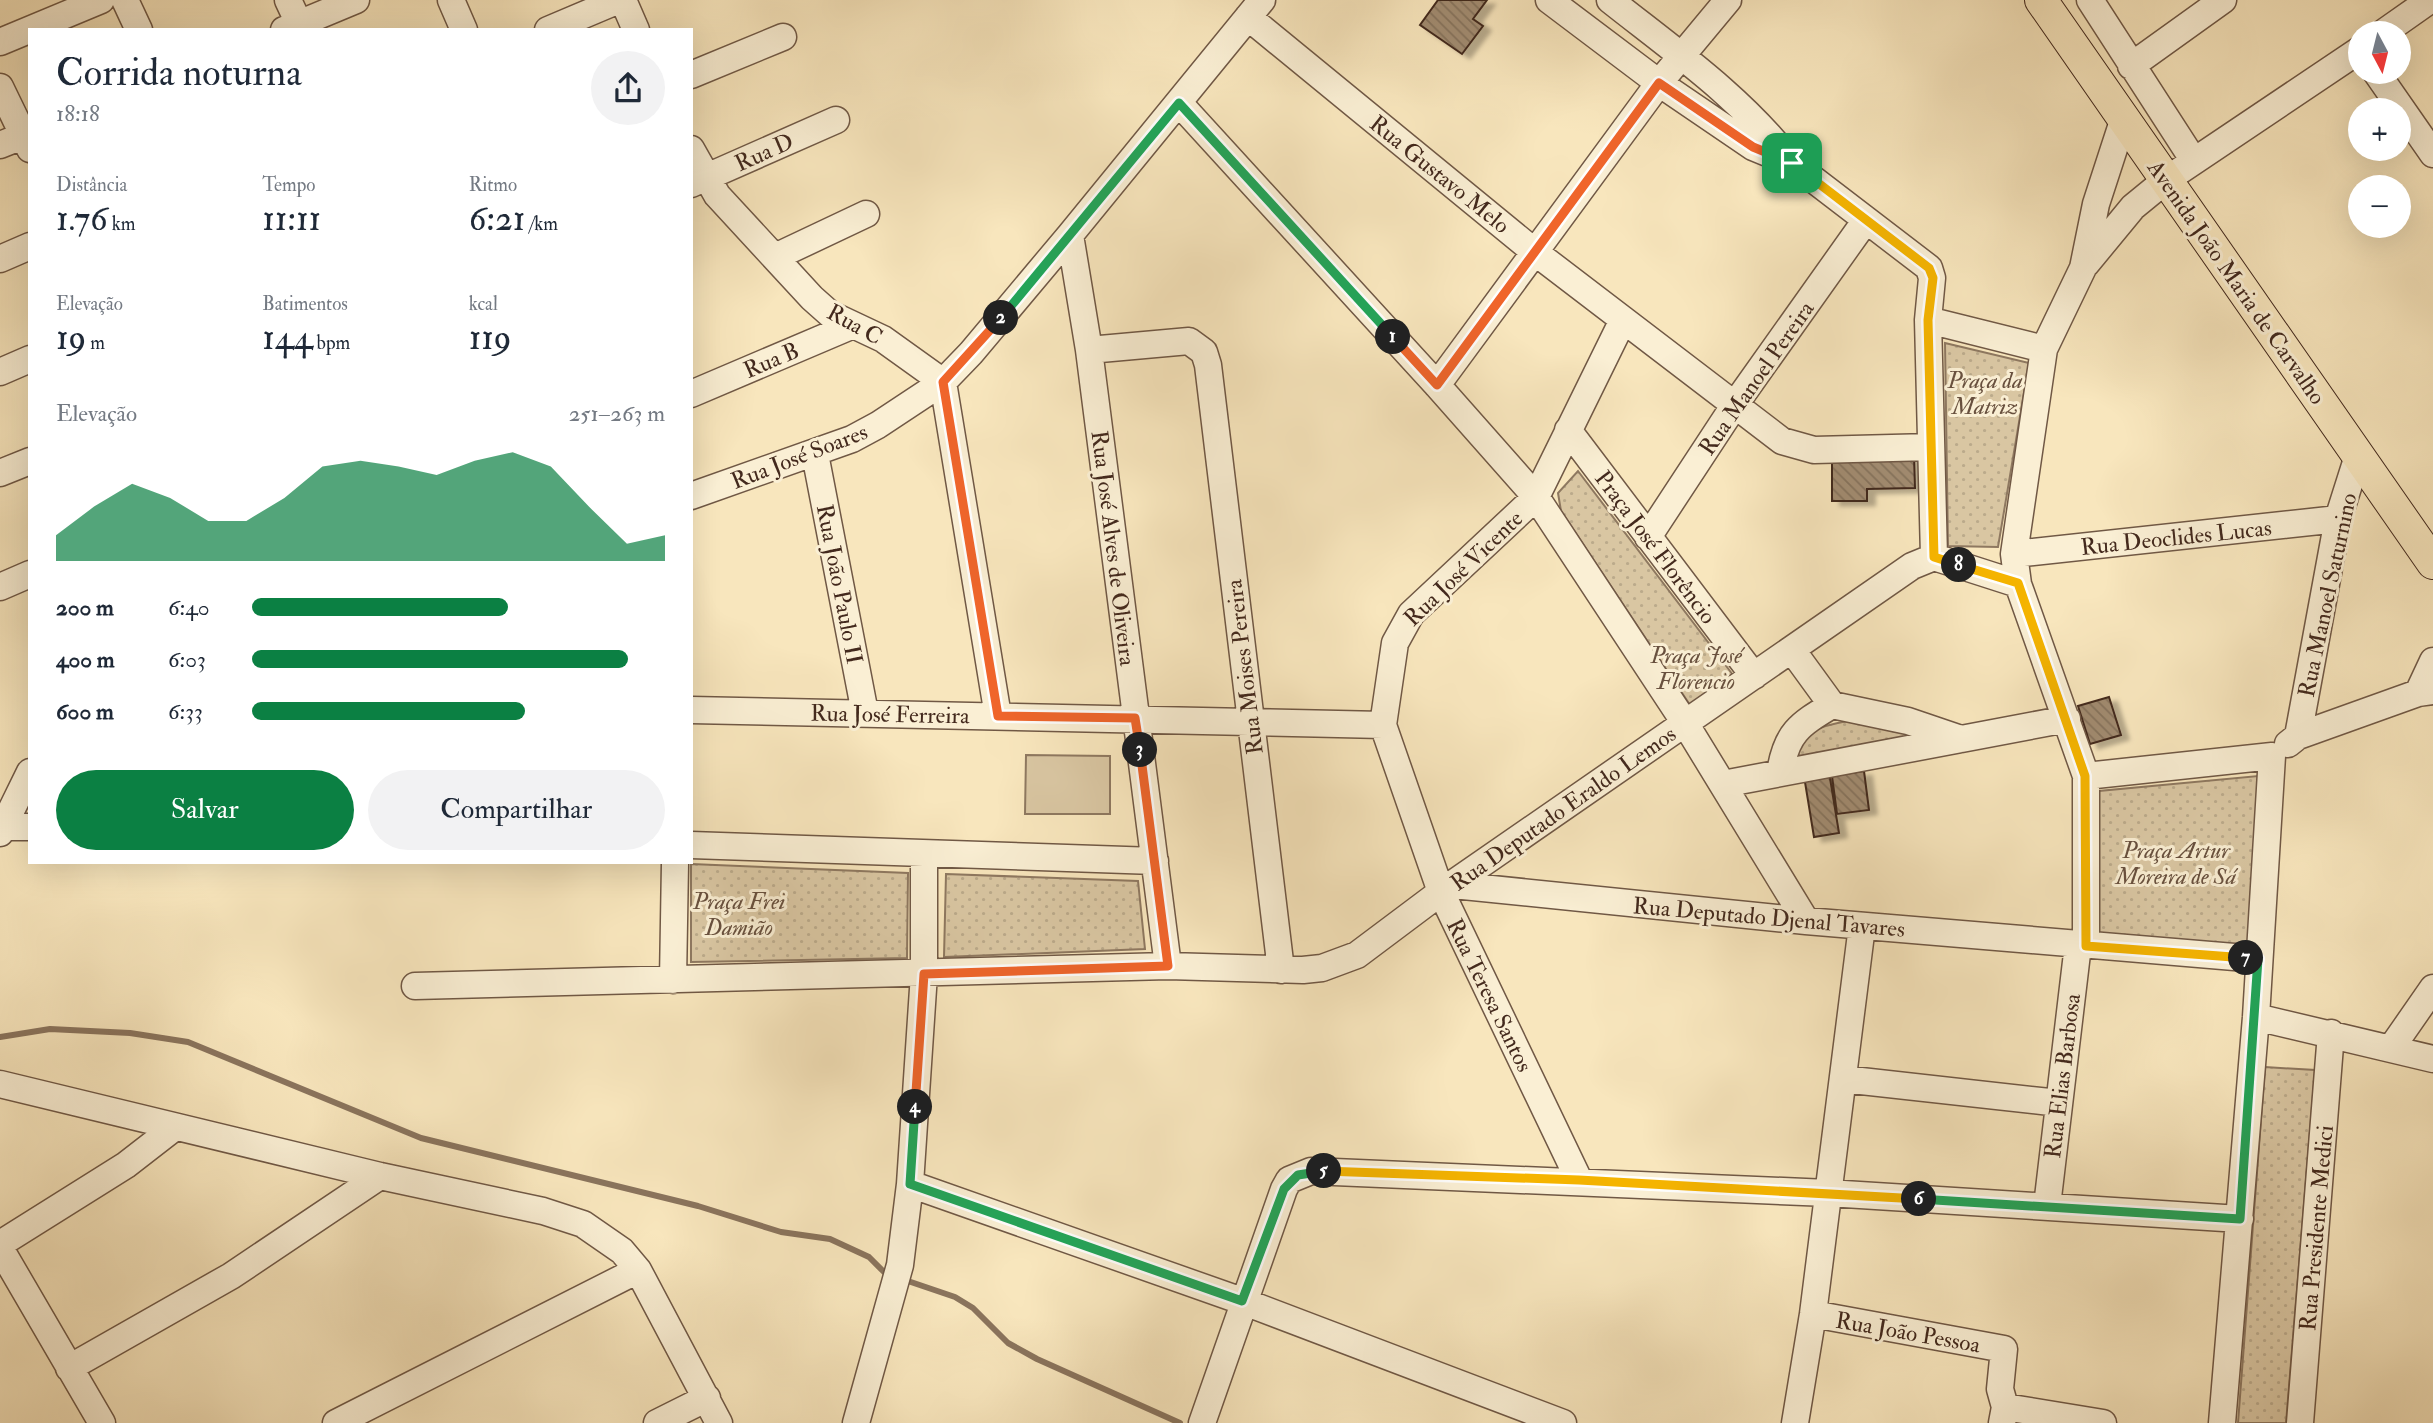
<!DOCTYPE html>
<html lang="pt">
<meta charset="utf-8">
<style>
body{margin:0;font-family:"IM FELL Double Pica",serif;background:#f2f2f3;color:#1f2937;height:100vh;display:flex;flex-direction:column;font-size:26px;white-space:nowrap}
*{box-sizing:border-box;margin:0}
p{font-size:23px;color:#747a83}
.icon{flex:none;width:38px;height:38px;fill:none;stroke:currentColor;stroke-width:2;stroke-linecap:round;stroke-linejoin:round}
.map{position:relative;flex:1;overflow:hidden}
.side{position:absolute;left:28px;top:28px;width:665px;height:836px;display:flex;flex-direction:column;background:#fff;border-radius:0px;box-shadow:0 7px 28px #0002}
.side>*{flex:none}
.needle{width:46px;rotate:173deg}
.buttons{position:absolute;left:2348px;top:21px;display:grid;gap:14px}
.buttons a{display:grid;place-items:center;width:63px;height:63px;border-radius:50%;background:#fff;box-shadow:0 7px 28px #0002;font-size:35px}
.pin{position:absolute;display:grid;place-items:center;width:60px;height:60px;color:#fff;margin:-30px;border-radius:14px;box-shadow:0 4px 10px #0006}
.km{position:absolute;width:35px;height:35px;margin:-18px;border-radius:50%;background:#222;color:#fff;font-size:19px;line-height:35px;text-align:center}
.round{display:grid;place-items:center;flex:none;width:74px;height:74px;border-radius:37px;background:#f2f2f3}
.headline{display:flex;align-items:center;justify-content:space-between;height:119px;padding:0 28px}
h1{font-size:38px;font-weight:600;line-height:52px}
.metrics{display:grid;grid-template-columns:repeat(3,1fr);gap:10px;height:119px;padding:7px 28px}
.metrics div{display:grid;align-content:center}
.metrics b{font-size:35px;font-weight:600}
.metrics small{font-size:19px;font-weight:400}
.metrics p{font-size:19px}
.chart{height:196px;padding:14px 28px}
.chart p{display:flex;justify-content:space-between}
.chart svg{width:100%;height:126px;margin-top:7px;fill:#0b8043;opacity:.7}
.button{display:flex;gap:14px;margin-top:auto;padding:14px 28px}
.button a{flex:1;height:80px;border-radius:42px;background:#0b8043;color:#fff;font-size:28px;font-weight:600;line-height:80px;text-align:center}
.button a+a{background:#f2f2f3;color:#1f2937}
ul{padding:0 28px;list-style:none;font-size:23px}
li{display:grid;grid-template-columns:112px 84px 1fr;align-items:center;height:52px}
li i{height:18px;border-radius:9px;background:#0b8043}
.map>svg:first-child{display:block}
</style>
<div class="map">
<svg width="2433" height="1423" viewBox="0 0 2433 1423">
<defs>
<pattern id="park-dots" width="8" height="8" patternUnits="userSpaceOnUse" patternTransform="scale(1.75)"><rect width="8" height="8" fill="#d9c6a2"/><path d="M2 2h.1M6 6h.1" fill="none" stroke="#bbaa8b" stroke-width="1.8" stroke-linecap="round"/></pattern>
<pattern id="building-back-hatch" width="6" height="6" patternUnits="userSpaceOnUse" patternTransform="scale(1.75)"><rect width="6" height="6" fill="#a18b70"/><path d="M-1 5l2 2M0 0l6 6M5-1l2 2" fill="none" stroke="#85725b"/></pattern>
<filter id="shadow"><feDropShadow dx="8" dy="4.5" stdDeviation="2" flood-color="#0004"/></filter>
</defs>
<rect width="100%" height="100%" fill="#f8e6bd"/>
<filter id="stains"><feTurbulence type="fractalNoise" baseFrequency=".00286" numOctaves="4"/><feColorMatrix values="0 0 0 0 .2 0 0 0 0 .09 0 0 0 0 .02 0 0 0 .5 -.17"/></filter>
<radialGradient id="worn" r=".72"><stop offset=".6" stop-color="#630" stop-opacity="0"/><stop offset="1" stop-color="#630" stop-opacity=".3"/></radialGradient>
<path fill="#d9c6a2" stroke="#8e7860" stroke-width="2" d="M1026,755L1110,756V814H1025Z"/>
<path fill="url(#park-dots)" stroke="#8e7860" stroke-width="2" d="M1945,343L2029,363L1998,547L1948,546Z
M1578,471L1733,675L1692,708L1561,511L1558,493Z
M1853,720L1920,737L1796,760C1798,728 1827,725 1853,720Z
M2258,776L2250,947L2099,935V791Z
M691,864L908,873L907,958L691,962Z
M946,874L1138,881L1145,949L944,957Z
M2265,1067L2315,1070L2286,1423H2238Z"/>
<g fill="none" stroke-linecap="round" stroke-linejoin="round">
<path stroke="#8a745d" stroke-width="6" d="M0,1037L50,1029L130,1033L188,1042L421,1138L698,1206L781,1232L830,1239L869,1257L884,1272L891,1275
M902,1279L955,1297L973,1308L1008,1343L1037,1359L1180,1423"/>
</g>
<path fill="url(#building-back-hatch)" stroke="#43291d" stroke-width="2" filter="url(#shadow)" d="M1438,0H1487L1473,19L1483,26L1462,54L1420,25Z
M1914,455L1915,488L1867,489V501H1832V457Z
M2109,697L2121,735L2090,744L2078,706Z
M1864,771L1869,810L1837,814L1832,776Z
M1829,772L1839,833L1814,837L1804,776Z"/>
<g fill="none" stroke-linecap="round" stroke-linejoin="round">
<g stroke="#705845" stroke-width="29">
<path id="minor" d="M125,0L139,30
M288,0L302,30
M451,0L464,30
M623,0L636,30
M1549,0L1659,83L1753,147L1792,163L1929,268L1932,278L1928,320L1934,557
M1610,0C1673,50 1742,98 1791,162
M2090,0L2194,161
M1248,17L1536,253L1782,441L1814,450L1931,447
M284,30L356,0
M548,30L619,0
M2383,33L2430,0
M0,42L101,0
M2131,66L2223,0
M2376,72L2433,154
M691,75L783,37
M0,87L30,149
M1179,103L1437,385L1536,497L1685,723L1806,921
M0,145L30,133
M691,149L717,195L812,298L830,314L883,339L943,382L998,716
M691,184L836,120
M1070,235L1089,350L1168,966
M775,257L866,214
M0,259L30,246
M2086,264L2133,207L2166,180L2361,49
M1928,320L2044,349
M1089,350L1189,341L1204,352L1208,365L1281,970
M0,372L30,359
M1437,385L1659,83L1728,0
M691,394L851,326
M1568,430L1754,676
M815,454L865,713
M0,473L30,461
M691,496L852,439L878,425L943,382L971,353L1070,235L1262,0
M1648,537L1736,403L1866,220
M2014,554L2338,519
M1934,557L2018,584
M0,587L30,574
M1792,650L1832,705L1908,721L1961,739
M2418,693L2433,661
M691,710L1383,725
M2298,736L2338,519L2358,456
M2288,744L2298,736L2418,693L2433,691
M1780,773C1786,733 1799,725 1832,705
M2086,776L2272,756
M1723,784L2067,719
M0,823L2,827H30
M0,833L30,772
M691,845L1155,861
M1453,885L1806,921L2258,959
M2086,946V776L2018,584L2014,554L2044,349L2083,268L2096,204L2124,118
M673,980L675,863
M415,986L1168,966L1303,970L1322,968L1357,955L1441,892L1912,566L1934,557
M2256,1017L2433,1059
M2392,1047L2433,988
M1843,1079L2059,1103
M0,1084L380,1176L543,1211L583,1224L622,1251L638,1270L719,1423
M1579,1180L1441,892L1383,725L1395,643L1411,614L1536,497L1623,320
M910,1184L1242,1301L1563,1423
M2047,1206L2078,945
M0,1244L126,1165L175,1127
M0,1248L102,1423
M1813,1314L2004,1349L2000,1389L2005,1407L2002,1423
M69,1368L231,1276L380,1176
M2005,1407L2103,1423
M336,1423L638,1270
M657,1423L707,1398
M856,1423L900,1265L910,1184L924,974V854
M1202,1423L1284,1189L1289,1180L1311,1171L1828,1193L2240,1219
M1795,1423L1813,1314L1862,926
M2222,1423L2256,1017L2272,756
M2300,1423L2331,1033"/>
</g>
<g stroke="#43291d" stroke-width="34">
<path id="major" d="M2041,0L2433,563"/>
</g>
<use href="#minor" stroke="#faefd4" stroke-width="26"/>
<use href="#major" stroke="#f8e6bd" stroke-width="32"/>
</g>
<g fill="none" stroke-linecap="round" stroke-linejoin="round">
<g stroke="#fff" stroke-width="14">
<path id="split-1" d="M1393,337L1437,385L1659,83L1753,147L1792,163"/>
</g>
<g stroke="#fff" stroke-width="14">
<path id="split-2" d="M1001,318L1179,103L1393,337"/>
</g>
<g stroke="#fff" stroke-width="14">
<path id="split-3" d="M1001,318L943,382L998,716L1135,718L1140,750"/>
</g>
<g stroke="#fff" stroke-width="14">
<path id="split-4" d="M915,1107L924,974L1168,966L1140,750"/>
</g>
<g stroke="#fff" stroke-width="14">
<path id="split-5" d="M915,1107L910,1184L1242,1301L1284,1189L1298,1175L1324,1171"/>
</g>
<g stroke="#fff" stroke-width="14">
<path id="split-6" d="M1324,1171L1579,1180L1919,1199"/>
</g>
<g stroke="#fff" stroke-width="14">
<path id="split-7" d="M1919,1199L2240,1219L2258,959L2246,958"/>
</g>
<g stroke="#fff" stroke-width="14">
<path id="split-8" d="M1959,565L2018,583L2085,776L2086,946L2246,958"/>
</g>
<g stroke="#fff" stroke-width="14">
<path id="split-9" d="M1792,163L1929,268L1933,278L1928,320L1934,557L1959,565"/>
</g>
<use href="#split-1" stroke="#f0652b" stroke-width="9"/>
<use href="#split-2" stroke="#22a559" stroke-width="9"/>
<use href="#split-3" stroke="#f0652b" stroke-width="9"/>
<use href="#split-4" stroke="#f0652b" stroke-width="9"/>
<use href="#split-5" stroke="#22a559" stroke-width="9"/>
<use href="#split-6" stroke="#f5b400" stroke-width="9"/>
<use href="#split-7" stroke="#22a559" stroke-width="9"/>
<use href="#split-8" stroke="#f5b400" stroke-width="9"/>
<use href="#split-9" stroke="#f5b400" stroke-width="9"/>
</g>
<g text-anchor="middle" stroke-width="6" stroke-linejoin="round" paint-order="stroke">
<g font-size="23" fill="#43291d" stroke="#faefd4">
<text transform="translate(764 152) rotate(-24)" y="8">Rua D</text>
<text transform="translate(1440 174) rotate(39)" y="8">Rua Gustavo Melo</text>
<text transform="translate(2237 282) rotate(55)" y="8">Avenida João Maria de Carvalho</text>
<text transform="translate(855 324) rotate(29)" y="8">Rua C</text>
<text transform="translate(771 360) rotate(-23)" y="8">Rua B</text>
<text transform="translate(1756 378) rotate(-55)" y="8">Rua Manoel Pereira</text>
<text transform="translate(799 456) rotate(-21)" y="8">Rua José Soares</text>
<text transform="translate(2176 537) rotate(-6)" y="8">Rua Deoclides Lucas</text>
<text transform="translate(1656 547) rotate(53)" y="8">Praça José Florêncio</text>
<text transform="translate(1114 548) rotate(83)" y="8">Rua José Alves de Oliveira</text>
<text transform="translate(1463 568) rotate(-44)" y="8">Rua José Vicente</text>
<text transform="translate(840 584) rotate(79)" y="8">Rua João Paulo II</text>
<text transform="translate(2327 595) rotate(-78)" y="8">Rua Manoel Saturnino</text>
<text transform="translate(1244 667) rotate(-97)" y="8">Rua Moises Pereira</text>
<text transform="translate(890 714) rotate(1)" y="8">Rua José Ferreira</text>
<text transform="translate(1563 808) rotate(-35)" y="8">Rua Deputado Eraldo Lemos</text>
<text transform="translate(1769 917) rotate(5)" y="8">Rua Deputado Djenal Tavares</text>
<text transform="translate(1490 995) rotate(64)" y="8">Rua Teresa Santos</text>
<text transform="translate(2062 1076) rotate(-83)" y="8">Rua Elias Barbosa</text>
<text transform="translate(2316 1228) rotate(-85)" y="8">Rua Presidente Medici</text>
<text transform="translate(1908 1332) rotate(10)" y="8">Rua João Pessoa</text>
</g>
<g font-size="23" font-style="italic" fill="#68503e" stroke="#faefd4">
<text x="1985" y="388">Praça da<tspan x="1985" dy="26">Matriz</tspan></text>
<text x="1696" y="663">Praça José<tspan x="1696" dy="26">Florencio</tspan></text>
<text x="2176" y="858">Praça Artur<tspan x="2176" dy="26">Moreira de Sá</tspan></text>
<text x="739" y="909">Praça Frei<tspan x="739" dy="26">Damião</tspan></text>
</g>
</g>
<rect width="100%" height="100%" filter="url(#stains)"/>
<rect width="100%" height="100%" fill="url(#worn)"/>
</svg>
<div class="buttons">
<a><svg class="needle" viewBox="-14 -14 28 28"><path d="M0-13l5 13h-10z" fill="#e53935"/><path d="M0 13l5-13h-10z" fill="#747a83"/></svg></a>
<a>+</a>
<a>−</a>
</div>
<div class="pin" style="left:1792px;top:163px;background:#1e9e55"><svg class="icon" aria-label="arrive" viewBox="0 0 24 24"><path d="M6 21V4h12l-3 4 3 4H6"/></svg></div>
<b class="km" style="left:1393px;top:337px">1</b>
<b class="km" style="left:1001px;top:318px">2</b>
<b class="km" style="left:1140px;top:750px">3</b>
<b class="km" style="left:915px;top:1107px">4</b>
<b class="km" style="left:1324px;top:1171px">5</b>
<b class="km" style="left:1919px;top:1199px">6</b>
<b class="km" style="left:2246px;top:958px">7</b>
<b class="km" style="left:1959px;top:565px">8</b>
<section class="side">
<div class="headline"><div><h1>Corrida noturna</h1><p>18:18</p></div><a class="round"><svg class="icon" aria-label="share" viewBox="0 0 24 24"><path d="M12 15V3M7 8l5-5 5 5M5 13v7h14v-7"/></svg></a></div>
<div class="metrics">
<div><p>Distância</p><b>1.76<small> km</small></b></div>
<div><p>Tempo</p><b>11:11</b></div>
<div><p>Ritmo</p><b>6:21<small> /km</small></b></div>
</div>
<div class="metrics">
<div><p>Elevação</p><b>19<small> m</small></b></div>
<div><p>Batimentos</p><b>144<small> bpm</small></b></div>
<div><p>kcal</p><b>119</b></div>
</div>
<div class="chart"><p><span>Elevação</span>251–263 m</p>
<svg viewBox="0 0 160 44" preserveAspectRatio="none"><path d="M0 44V35L10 25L20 17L30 22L40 30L50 30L60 22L70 11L80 9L90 11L100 14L110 9L120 6L130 11L140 25L150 38L160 35V44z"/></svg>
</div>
<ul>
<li><b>200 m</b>6:40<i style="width:62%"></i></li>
<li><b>400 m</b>6:03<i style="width:91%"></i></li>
<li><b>600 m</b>6:33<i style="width:66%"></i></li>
</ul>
<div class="button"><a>Salvar</a><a>Compartilhar</a></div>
</section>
</div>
